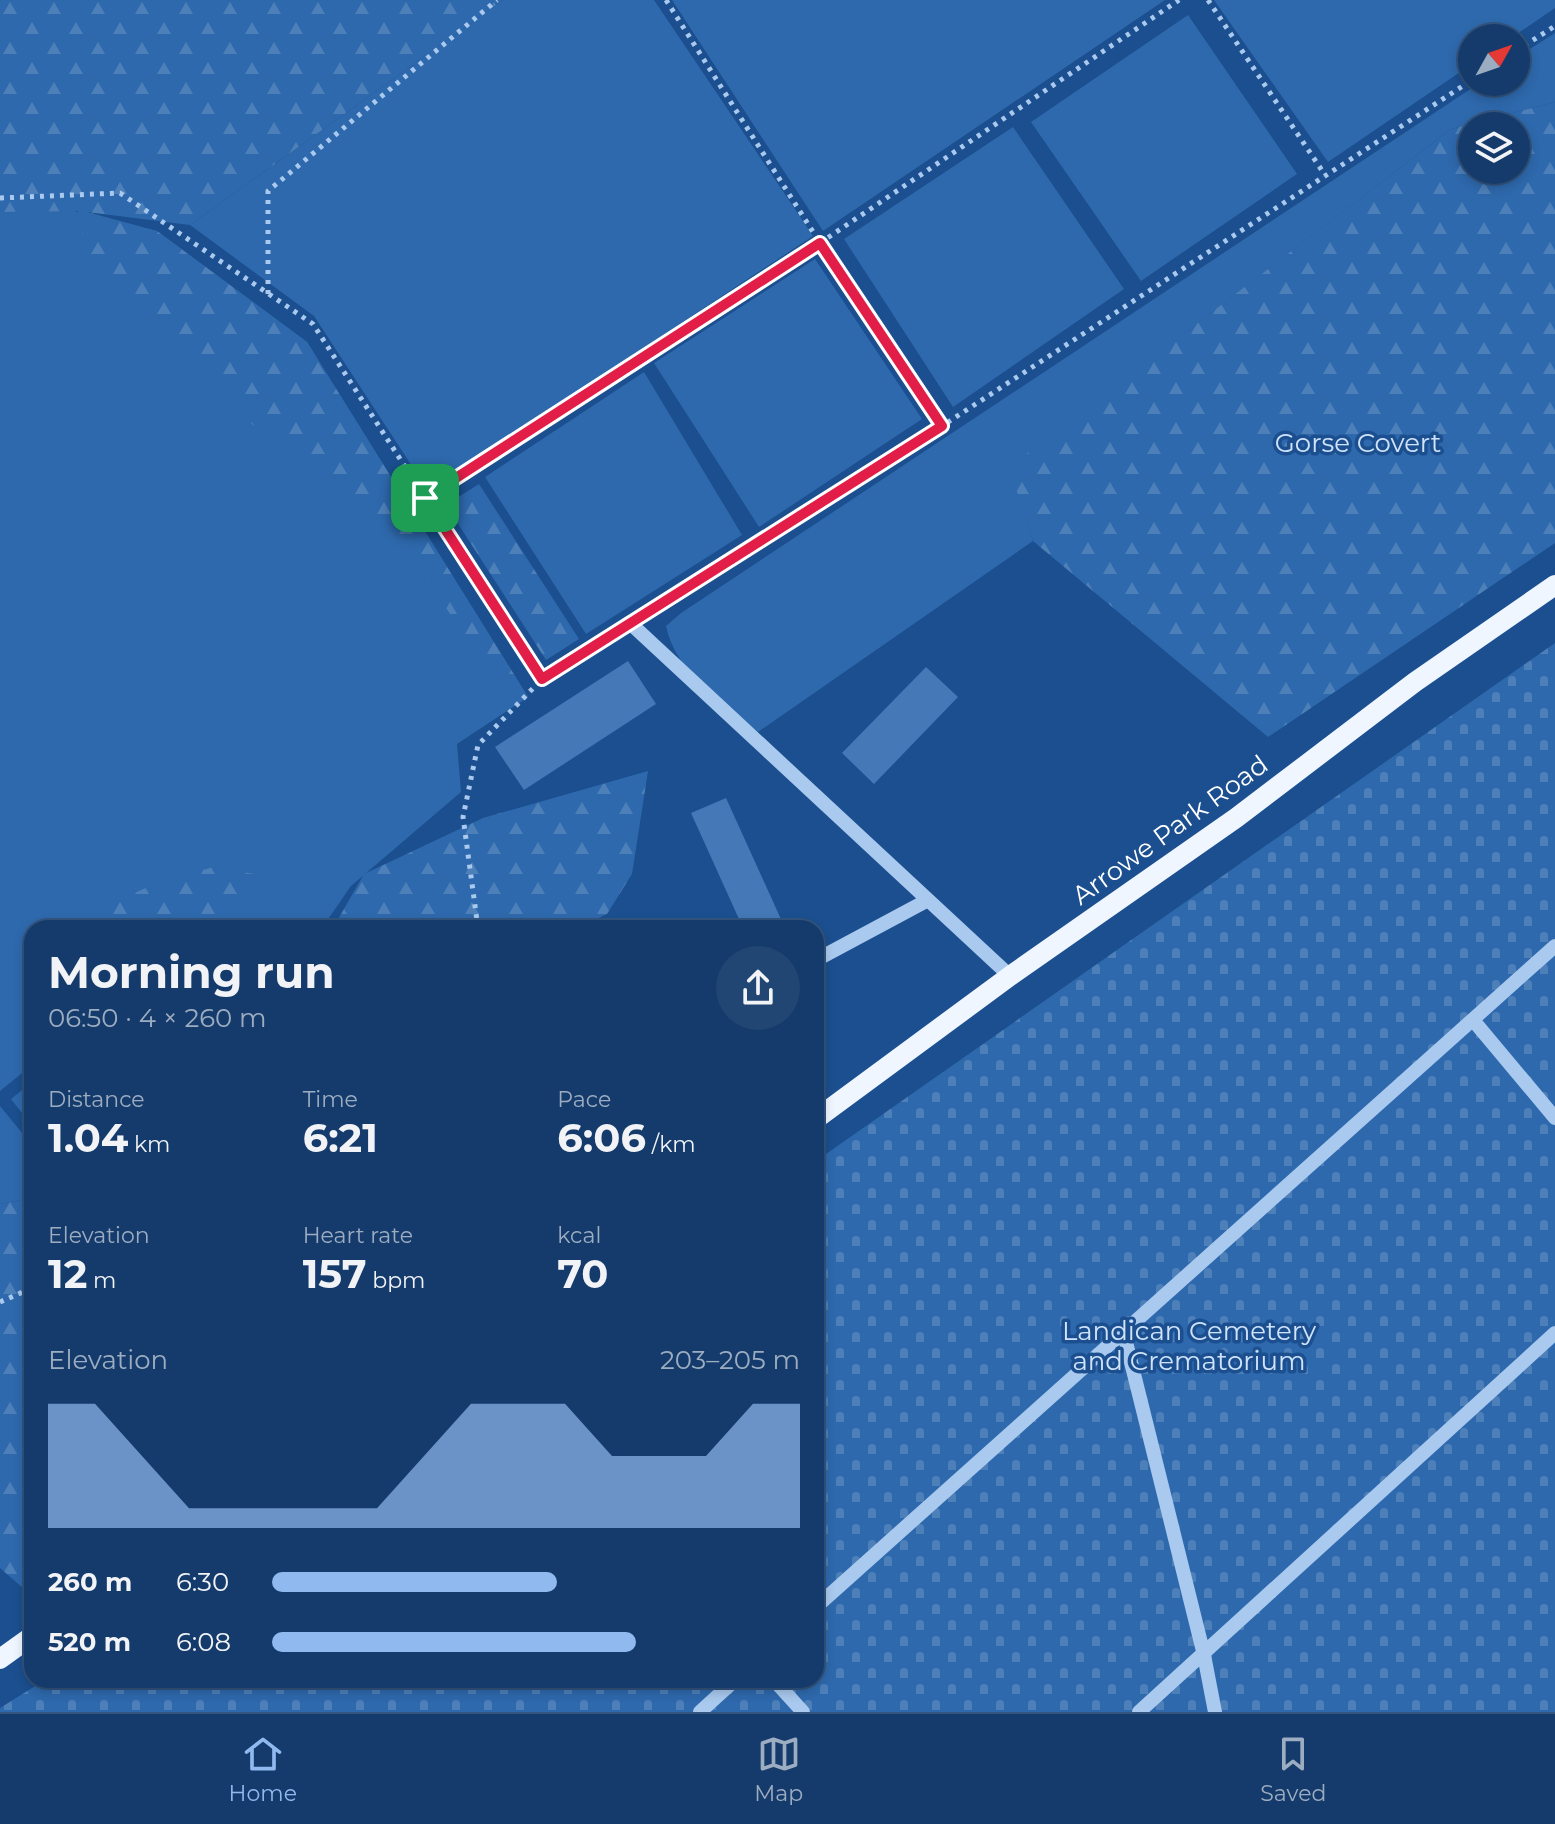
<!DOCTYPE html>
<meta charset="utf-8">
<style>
body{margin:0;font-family:Montserrat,sans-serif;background:#214673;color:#f1f3f6;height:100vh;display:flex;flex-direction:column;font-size:30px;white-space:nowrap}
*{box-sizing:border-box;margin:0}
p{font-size:26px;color:#9dadc1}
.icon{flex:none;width:44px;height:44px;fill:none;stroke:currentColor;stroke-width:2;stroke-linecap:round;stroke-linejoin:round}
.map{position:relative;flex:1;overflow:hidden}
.details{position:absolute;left:24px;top:920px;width:800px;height:768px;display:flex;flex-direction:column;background:#143b6b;border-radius:24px;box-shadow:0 4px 12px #0003,0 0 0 2px #33557e}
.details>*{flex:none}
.needle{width:52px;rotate:50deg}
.buttons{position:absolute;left:1458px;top:24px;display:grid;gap:16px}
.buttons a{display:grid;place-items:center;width:72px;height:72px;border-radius:50%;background:#143b6b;box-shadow:0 4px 12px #0003,0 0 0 2px #33557e;font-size:40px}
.pin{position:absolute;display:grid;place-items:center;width:68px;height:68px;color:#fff;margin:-34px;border-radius:16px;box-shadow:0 4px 12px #0006}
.round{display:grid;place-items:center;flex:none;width:84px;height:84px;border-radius:42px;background:#214673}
.head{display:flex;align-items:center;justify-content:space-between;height:136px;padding:0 24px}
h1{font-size:44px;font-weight:700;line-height:60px}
.metrics{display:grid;grid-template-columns:repeat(3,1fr);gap:12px;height:136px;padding:8px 24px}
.metrics div{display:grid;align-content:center}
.metrics b{font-size:40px;font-weight:700}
.metrics small{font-size:22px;font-weight:400}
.metrics p{font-size:22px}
.chart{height:224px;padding:16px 24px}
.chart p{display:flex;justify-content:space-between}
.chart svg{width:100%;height:144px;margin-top:8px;fill:#90b9f0;opacity:.7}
ul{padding:0 24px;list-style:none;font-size:26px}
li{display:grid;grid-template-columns:128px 96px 1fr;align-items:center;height:60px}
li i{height:20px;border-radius:10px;background:#90b9f0}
.menu{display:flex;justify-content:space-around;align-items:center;height:112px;border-top:2px solid #33557e;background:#143b6b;font-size:22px;color:#9dadc1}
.menu a{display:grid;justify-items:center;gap:4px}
.menu .active{color:#90b9f0}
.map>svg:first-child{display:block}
</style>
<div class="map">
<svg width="1555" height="1712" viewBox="0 0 1555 1712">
<defs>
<pattern id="forest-firs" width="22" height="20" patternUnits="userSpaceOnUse" patternTransform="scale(2)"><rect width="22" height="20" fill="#2e69ad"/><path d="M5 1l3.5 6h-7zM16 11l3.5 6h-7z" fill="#4d80b9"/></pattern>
<pattern id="cemetery-stones" width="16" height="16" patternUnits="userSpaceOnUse" patternTransform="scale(2)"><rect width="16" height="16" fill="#2e69ad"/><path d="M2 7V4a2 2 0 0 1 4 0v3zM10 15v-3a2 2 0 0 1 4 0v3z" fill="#4d80b9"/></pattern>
</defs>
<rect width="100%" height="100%" fill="#1b4f8f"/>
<path fill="#2e69ad" d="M503,0H654L813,236L434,486L421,480L314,316L190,225Z
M672,0H1165L823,231Z
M1214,0H1555V8L1511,38H1472V64L1328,162Z
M1188,15L1297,174L1141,281L1031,122Z
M1555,33V102L1451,129L1010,467L1033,541L758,732C724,703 675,672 666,626L681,613L1481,82H1516V58Z
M1013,127L1124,289L953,407L844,239Z
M66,209L157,231L307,342L528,697L457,744L461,792L351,886L322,928H32V1065L0,1091V212Z
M815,259L922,419L759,527L654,363Z
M644,372L742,535L586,634L485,477Z
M32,1082V1126L11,1099Z
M0,1106L32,1145V1198L0,1204Z"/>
<path fill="url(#forest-firs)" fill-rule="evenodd" d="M0,0H503L190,225L87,212L157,231L307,342L528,697L515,706L394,534L253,425L87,258L78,211L0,212Z
M1555,102V543L1268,737L1033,541L1009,467L1451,129ZM1472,126H1516V170H1472Z
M479,484L579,639L546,660L446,505Z
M648,771L632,874L607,914L578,928H333L364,874L483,818Z
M213,867L254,874L241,900L213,928H99L110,904L148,887Z
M32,1198V1584L24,1589L0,1568V1204Z"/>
<path fill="url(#cemetery-stones)" d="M1555,643V1712H0V1708L45,1680H816V1161Z"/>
<path fill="#4478b7" d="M628,661L656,704L524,790L495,747Z
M926,667L958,697L874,784L842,753Z
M726,798L785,928H743L691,813Z"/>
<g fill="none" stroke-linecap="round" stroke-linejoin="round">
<path stroke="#a9c9ee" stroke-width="5" stroke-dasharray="4 6" stroke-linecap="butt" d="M666,0L820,243L942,426
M1208,0L1325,175
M1516,51L1555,26
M0,198L120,193L313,324L542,679L609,636
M268,294V191L497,0
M425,498L820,243L1179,0
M652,610L942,426L1472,80
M478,928L463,817L478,745L542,679
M0,1302L32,1288"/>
<path stroke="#a9c9ee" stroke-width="14" d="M630,623L1010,976
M816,960L928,900
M1473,1020L1555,1118
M1123,1330L1204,1655L1215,1712
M816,1607L1555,946
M774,1680L803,1712
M700,1712L735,1680
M1139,1712L1555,1333"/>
<path stroke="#f0f6ff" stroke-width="20" d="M816,1119L1010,976L1236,818L1415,682L1555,585
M0,1659L32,1636"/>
</g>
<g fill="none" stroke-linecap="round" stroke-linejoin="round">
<g stroke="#fff" stroke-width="16">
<path id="route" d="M820,243L942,426L542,679L425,498Z"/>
</g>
<use href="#route" stroke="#e11d48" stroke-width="10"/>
</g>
<g text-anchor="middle" stroke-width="7" stroke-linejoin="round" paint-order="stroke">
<g font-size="26" fill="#cfe3fa" stroke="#1b4f8f">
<text x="1358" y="452">Gorse Covert</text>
<text x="1189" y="1340">Landican Cemetery<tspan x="1189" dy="30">and Crematorium</tspan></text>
</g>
<g font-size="26" fill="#fff" stroke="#1b4f8f">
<text transform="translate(1170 830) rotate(-36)" y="9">Arrowe Park Road</text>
</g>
</g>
</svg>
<div class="buttons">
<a><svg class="needle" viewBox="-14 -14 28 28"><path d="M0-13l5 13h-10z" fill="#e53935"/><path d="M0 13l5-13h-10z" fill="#9dadc1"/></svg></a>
<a><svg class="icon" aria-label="layers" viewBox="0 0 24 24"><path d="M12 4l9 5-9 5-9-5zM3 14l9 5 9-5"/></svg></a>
</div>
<div class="pin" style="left:425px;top:498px;background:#1e9e55"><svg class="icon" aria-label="arrive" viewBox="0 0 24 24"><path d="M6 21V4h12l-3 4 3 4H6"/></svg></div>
<section class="details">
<div class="head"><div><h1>Morning run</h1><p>06:50 · 4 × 260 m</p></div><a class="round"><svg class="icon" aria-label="share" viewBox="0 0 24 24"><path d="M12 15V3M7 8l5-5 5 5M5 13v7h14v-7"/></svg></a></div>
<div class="metrics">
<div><p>Distance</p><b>1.04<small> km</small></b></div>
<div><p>Time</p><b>6:21</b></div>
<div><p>Pace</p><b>6:06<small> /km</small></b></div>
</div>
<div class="metrics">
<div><p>Elevation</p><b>12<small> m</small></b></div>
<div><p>Heart rate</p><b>157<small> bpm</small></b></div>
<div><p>kcal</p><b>70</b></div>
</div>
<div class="chart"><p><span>Elevation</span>203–205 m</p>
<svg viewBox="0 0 160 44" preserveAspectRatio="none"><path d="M0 44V6L10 6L20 22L30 38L40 38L50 38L60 38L70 38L80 22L90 6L100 6L110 6L120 22L130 22L140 22L150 6L160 6V44z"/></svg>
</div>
<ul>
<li><b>260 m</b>6:30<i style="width:54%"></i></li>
<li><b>520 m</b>6:08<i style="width:69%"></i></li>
</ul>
</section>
</div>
<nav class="menu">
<a class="active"><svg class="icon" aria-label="home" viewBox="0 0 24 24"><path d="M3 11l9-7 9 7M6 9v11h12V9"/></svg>Home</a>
<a><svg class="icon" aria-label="map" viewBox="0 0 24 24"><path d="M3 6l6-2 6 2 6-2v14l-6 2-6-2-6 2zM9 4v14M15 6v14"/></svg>Map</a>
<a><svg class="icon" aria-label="saved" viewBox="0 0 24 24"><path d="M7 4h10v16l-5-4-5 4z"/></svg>Saved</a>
</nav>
